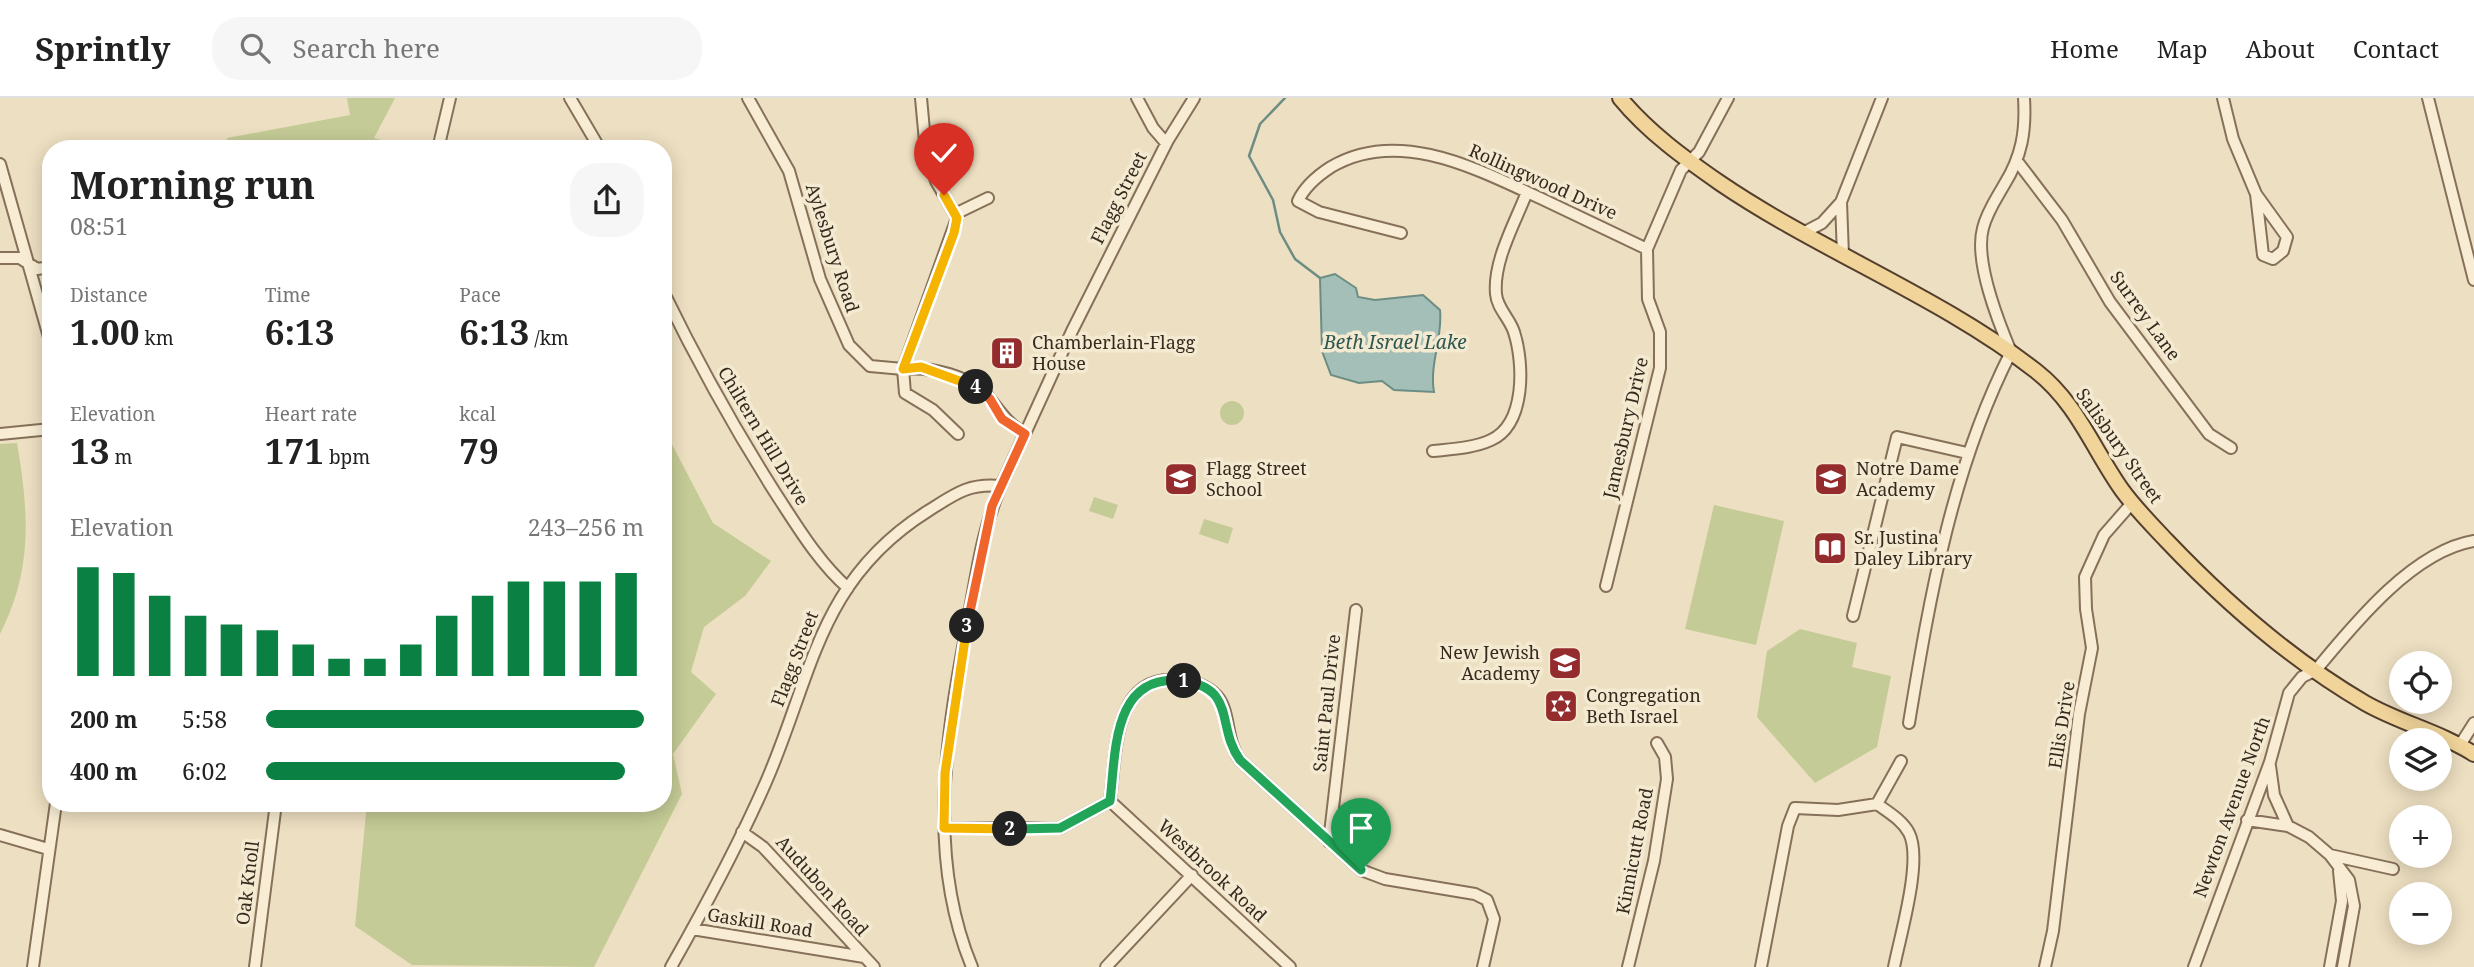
<!DOCTYPE html>
<meta charset="utf-8">
<style>
body{margin:0;font-family:"Noto Serif",serif;background:#f6f6f6;color:#222;height:100vh;display:flex;flex-direction:column;font-size:26px;white-space:nowrap}
*{box-sizing:border-box;margin:0}
p{font-size:23px;color:#767676}
.icon{flex:none;width:38px;height:38px;fill:none;stroke:currentColor;stroke-width:2;stroke-linecap:round;stroke-linejoin:round}
.map{position:relative;flex:1;overflow:hidden}
.details{position:absolute;left:42px;top:42px;width:630px;height:672px;display:flex;flex-direction:column;background:#fff;border-radius:28px;box-shadow:0 4px 18px #0003}
.details>*{flex:none}
.buttons{position:absolute;left:2389px;top:553px;display:grid;gap:14px}
.buttons a{display:grid;place-items:center;width:63px;height:63px;border-radius:50%;background:#fff;box-shadow:0 4px 18px #0003;font-size:35px}
.pin{position:absolute;display:grid;place-items:center;width:60px;height:60px;color:#fff;margin:-72px -30px;border-radius:50% 50% 50% 0;rotate:-45deg;box-shadow:0 0 7px #0007}
.pin .icon{rotate:45deg}
.km{position:absolute;width:35px;height:35px;margin:-18px;border-radius:50%;background:#222;color:#fff;font-size:19px;line-height:35px;text-align:center}
.round{display:grid;place-items:center;flex:none;width:74px;height:74px;border-radius:28px;background:#f6f6f6}
.head{display:flex;align-items:center;justify-content:space-between;height:119px;padding:0 28px}
h1{font-size:38px;font-weight:700;line-height:52px}
.figures{display:grid;grid-template-columns:repeat(3,1fr);gap:10px;height:119px;padding:7px 28px}
.figures div{display:grid;align-content:center}
.figures b{font-size:35px;font-weight:700}
.figures small{font-size:19px;font-weight:400}
.figures p{font-size:19px}
.chart{height:196px;padding:14px 28px}
.chart p{display:flex;justify-content:space-between}
.chart svg{width:100%;height:126px;margin-top:7px;stroke:#0b8043;stroke-width:6}
ul{padding:0 28px;list-style:none;font-size:23px}
li{display:grid;grid-template-columns:112px 84px 1fr;align-items:center;height:52px}
li i{height:18px;border-radius:9px;background:#0b8043}
header{display:flex;align-items:center;gap:42px;box-sizing:border-box;height:98px;padding:0 35px;background:#fff;border-bottom:2px solid #e0e0e0}
header strong{font-size:33px}
nav{display:flex;gap:38px;margin-inline-start:auto;font-size:24px}
.search{width:490px;height:63px;background:#f6f6f6;display:flex;align-items:center;gap:18px;box-sizing:border-box;padding:0 24px;border-radius:28px;color:#767676;font-size:26px}
.map>svg:first-child{display:block}
</style>
<header>
<strong>Sprintly</strong>
<div class="search"><svg class="icon" aria-label="search" viewBox="0 0 24 24"><circle cx="10" cy="10" r="6"/><path d="M15 15l6 6"/></svg>Search here</div>
<nav><a>Home</a><a>Map</a><a>About</a><a>Contact</a></nav>
</header>
<div class="map">
<svg width="2474" height="869" viewBox="0 0 2474 869">
<rect width="100%" height="100%" fill="#eddfc1"/>
<path fill="#c5cb96" d="M347,0H395L374,40L415,51H229L227,40L350,17Z
M1220 315a12 12 0 1 1 24 0a12 12 0 1 1-24 0Z
M663,329L713,425L771,463L745,498L704,529L691,574L716,596L673,656L682,696L594,869L412,867L355,828L367,705H663Z
M17,345C29,415 33,471 0,536V346Z
M1094,399L1118,407L1113,421L1089,413Z
M1714,407L1784,423L1756,547L1685,531Z
M1204,421L1233,430L1228,446L1199,436Z
M1800,531L1857,545L1852,569L1891,578L1877,649L1815,685L1757,619L1767,553Z"/>
<path fill="#a4bfb7" stroke="#6b8d84" stroke-width="2" d="M1335,176L1356,190L1358,199L1375,202L1423,197L1440,212C1443,239 1429,267 1434,294L1394,292L1382,283L1359,285L1331,277L1322,253L1320,180Z"/>
<g fill="none" stroke-linecap="round" stroke-linejoin="round">
<path stroke="#6b8d84" stroke-width="2.5" d="M1285,0L1260,26L1249,58L1273,102L1280,134L1295,161L1320,180"/>
<g stroke="#867059" stroke-width="14">
<path id="minor" d="M570,0L600,51
M748,0L789,73L820,181L849,247L870,268L903,271L905,295L933,312L958,336
M921,0L926,54L936,83L957,120L903,271C930,268 972,278 990,301C1003,317 1006,324 1025,336
M1137,0L1153,30L1166,45
M2223,0L2233,41L2256,96L2287,139L2283,153L2273,161L2263,157L2256,96
M2428,0L2474,182
M438,51L450,0
M2017,63L2062,122L2110,204L2209,336L2231,350
M0,66L51,246
M955,116L988,100
M1401,135L1319,114L1298,103C1305,88 1317,78 1331,69C1398,29 1477,71 1540,100C1576,117 1611,134 1647,151
M1803,135L1822,125L1841,104
M1843,157L1841,104L1882,0
M0,160H20L37,171L51,169
M663,193C697,263 734,330 776,396C797,428 819,465 848,490
M0,336L51,331
M1433,353C1452,351 1474,350 1491,342C1526,326 1524,265 1514,234C1510,221 1497,210 1496,196C1493,163 1515,125 1527,94
M1606,488L1660,270V234L1648,201L1647,151L1681,72L1699,54L1728,0
M1853,518L1897,339L1967,355
M1909,625C1930,498 1952,370 2011,254C1998,223 1974,163 1983,130C1987,114 1996,101 2004,87C2022,58 2026,33 2024,0
M2460,647L2474,625
M2270,668L2274,697L2288,728
M1110,703C1116,659 1112,577 1177,582C1191,583 1207,587 1217,598C1231,614 1225,642 1240,662L1361,772L1385,781L1475,796L1487,802L1494,821L1483,869
M1110,703L1290,869
M1877,706L1901,663
M2247,722L2288,728L2309,739L2330,757L2349,782L2354,808L2343,869
M944,730H1060L1110,703
M742,734L763,749L874,869
M0,737L48,751
M1329,744L1356,512
M2330,757L2393,771
M692,831L864,859
M33,869L56,705
M255,869L276,705
M671,869C705,809 738,748 766,684C813,576 818,482 928,413C955,396 968,385 1001,388L1072,233L1168,42L1194,0
M972,869C925,756 947,633 969,517C977,473 983,429 1001,388
M1106,869L1192,777
M1628,869L1654,763L1667,681L1665,659L1657,645
M1761,869L1788,728L1795,710L1838,712L1877,706C1888,714 1902,722 1909,735C1923,762 1900,838 1894,869
M2045,869L2053,833L2079,616L2092,550L2086,511L2085,479L2104,437L2132,405
M2194,869L2270,664L2289,595L2302,579L2316,572C2354,526 2413,453 2474,443
M2330,869L2342,803L2339,773"/>
</g>
<g stroke="#543f2e" stroke-width="18">
<path id="major" d="M1620,0C1648,34 1684,60 1720,85C1820,153 1941,199 2036,273C2077,305 2093,351 2122,392C2135,410 2151,426 2166,442C2224,503 2291,562 2365,605C2400,625 2440,634 2474,656"/>
</g>
<use href="#minor" stroke="#f8edd4" stroke-width="10"/>
<use href="#major" stroke="#f0d49a" stroke-width="14"/>
</g>
<g fill="none" stroke-linecap="round" stroke-linejoin="round">
<g stroke="#fff" stroke-width="14">
<path id="split-1" d="M1184,583C1237,591 1216,629 1240,662L1361,772"/>
</g>
<g stroke="#fff" stroke-width="14">
<path id="split-2" d="M1010,731L1060,730L1110,703C1116,654 1112,574 1184,583"/>
</g>
<g stroke="#fff" stroke-width="14">
<path id="split-3" d="M967,528L945,675L944,730L1010,731"/>
</g>
<g stroke="#fff" stroke-width="14">
<path id="split-4" d="M967,528L992,408L1025,336L1002,321L990,301L976,289"/>
</g>
<g stroke="#fff" stroke-width="14">
<path id="split-5" d="M944,97L957,120L954,135L903,271L921,269L976,289"/>
</g>
<use href="#split-1" stroke="#22a559" stroke-width="9"/>
<use href="#split-2" stroke="#22a559" stroke-width="9"/>
<use href="#split-3" stroke="#f5b400" stroke-width="9"/>
<use href="#split-4" stroke="#f0652b" stroke-width="9"/>
<use href="#split-5" stroke="#f5b400" stroke-width="9"/>
</g>
<defs>
<g id="building-square" transform="scale(1.75)"><rect x="-9" y="-9" width="18" height="18" rx="4" fill="#942b2d" stroke="#f4ead1"/><path d="M-4-6H4V6H1V3H-1V6H-4ZM-2.5-4.3h1.7v1.8h-1.7ZM.8-4.3h1.7v1.8H.8ZM-2.5-1h1.7V.8h-1.7ZM.8-1h1.7V.8H.8Z" fill="#fff"/></g>
<g id="school-square" transform="scale(1.75)"><rect x="-9" y="-9" width="18" height="18" rx="4" fill="#942b2d" stroke="#f4ead1"/><path d="M0-5L7-2L0 1L-7-2ZM-4 1L0 2.5L4 1V4Q0 6-4 4Z" fill="#fff"/></g>
<g id="library-square" transform="scale(1.75)"><rect x="-9" y="-9" width="18" height="18" rx="4" fill="#942b2d" stroke="#f4ead1"/><path d="M-6-4Q-3-5.5-.7-3.5V5Q-3 3-6 4ZM6-4Q3-5.5 .7-3.5V5Q3 3 6 4Z" fill="#fff"/></g>
<g id="synagogue-square" transform="scale(1.75)"><rect x="-9" y="-9" width="18" height="18" rx="4" fill="#942b2d" stroke="#f4ead1"/><path d="M0-6.5L5.6 3.2H-5.6ZM0 6.5L5.6-3.2H-5.6Z" fill="#fff"/></g>
</defs>
<g fill-rule="evenodd">
<use href="#building-square" x="1007" y="255"/>
<use href="#school-square" x="1181" y="381"/>
<use href="#school-square" x="1831" y="381"/>
<use href="#library-square" x="1830" y="450"/>
<use href="#school-square" x="1565" y="565"/>
<use href="#synagogue-square" x="1561" y="608"/>
</g>
<g text-anchor="middle" stroke-width="7" stroke-linejoin="round" paint-order="stroke">
<g font-size="18" fill="#36291d" stroke="#f4ead1">
<text transform="translate(1543 84) rotate(24)" y="6">Rollingwood Drive</text>
<text transform="translate(1119 100) rotate(-63)" y="6">Flagg Street</text>
<text transform="translate(832 150) rotate(72)" y="6">Aylesbury Road</text>
<text transform="translate(2145 218) rotate(54)" y="6">Surrey Lane</text>
<text transform="translate(1626 330) rotate(-77)" y="6">Jamesbury Drive</text>
<text transform="translate(763 338) rotate(59)" y="6">Chiltern Hill Drive</text>
<text transform="translate(2119 348) rotate(55)" y="6">Salisbury Street</text>
<text transform="translate(795 561) rotate(-69)" y="6">Flagg Street</text>
<text transform="translate(1327 605) rotate(-84)" y="6">Saint Paul Drive</text>
<text transform="translate(2062 627) rotate(-81)" y="6">Ellis Drive</text>
<text transform="translate(2232 709) rotate(-70)" y="6">Newton Avenue North</text>
<text transform="translate(1635 753) rotate(-79)" y="6">Kinnicutt Road</text>
<text transform="translate(1212 773) rotate(43)" y="6">Westbrook Road</text>
<text transform="translate(248 785) rotate(-83)" y="6">Oak Knoll</text>
<text transform="translate(822 788) rotate(48)" y="6">Audubon Road</text>
<text transform="translate(760 825) rotate(9)" y="6">Gaskill Road</text>
</g>
<g font-size="18" fill="#36291d" stroke="#f4ead1" text-anchor="start">
<text x="1032" y="251">Chamberlain-Flagg<tspan x="1032" dy="21">House</tspan></text>
<text x="1206" y="377">Flagg Street<tspan x="1206" dy="21">School</tspan></text>
<text x="1856" y="377">Notre Dame<tspan x="1856" dy="21">Academy</tspan></text>
<text x="1854" y="446">Sr. Justina<tspan x="1854" dy="21">Daley Library</tspan></text>
<text x="1540" y="561" text-anchor="end">New Jewish<tspan x="1540" dy="21">Academy</tspan></text>
<text x="1586" y="604">Congregation<tspan x="1586" dy="21">Beth Israel</tspan></text>
</g>
<g font-size="19" font-style="italic" fill="#2d5652" stroke="#f4ead1">
<text x="1395" y="251">Beth Israel Lake</text>
</g>
</g>
</svg>
<div class="buttons">
<a><svg class="icon" aria-label="locate" viewBox="0 0 24 24"><circle cx="12" cy="12" r="6"/><path d="M12 2v4M12 18v4M2 12h4M18 12h4"/></svg></a>
<a><svg class="icon" aria-label="layers" viewBox="0 0 24 24"><path d="M12 4l9 5-9 5-9-5zM3 14l9 5 9-5"/></svg></a>
<a>+</a>
<a>−</a>
</div>
<div class="pin" style="left:1361px;top:772px;background:#1e9e55"><svg class="icon" aria-label="arrive" viewBox="0 0 24 24"><path d="M6 21V4h12l-3 4 3 4H6"/></svg></div>
<div class="pin" style="left:944px;top:97px;background:#d93025"><svg class="icon" aria-label="check" viewBox="0 0 24 24"><path d="M5 12l5 5 9-10"/></svg></div>
<b class="km" style="left:1184px;top:583px">1</b>
<b class="km" style="left:1010px;top:731px">2</b>
<b class="km" style="left:967px;top:528px">3</b>
<b class="km" style="left:976px;top:289px">4</b>
<section class="details">
<div class="head"><div><h1>Morning run</h1><p>08:51</p></div><a class="round"><svg class="icon" aria-label="share" viewBox="0 0 24 24"><path d="M12 15V3M7 8l5-5 5 5M5 13v7h14v-7"/></svg></a></div>
<div class="figures">
<div><p>Distance</p><b>1.00<small> km</small></b></div>
<div><p>Time</p><b>6:13</b></div>
<div><p>Pace</p><b>6:13<small> /km</small></b></div>
</div>
<div class="figures">
<div><p>Elevation</p><b>13<small> m</small></b></div>
<div><p>Heart rate</p><b>171<small> bpm</small></b></div>
<div><p>kcal</p><b>79</b></div>
</div>
<div class="chart"><p><span>Elevation</span>243–256 m</p>
<svg viewBox="0 0 160 44" preserveAspectRatio="none"><path d="M5 44V6M15 44V8M25 44V16M35 44V23M45 44V26M55 44V28M65 44V33M75 44V38M85 44V38M95 44V33M105 44V23M115 44V16M125 44V11M135 44V11M145 44V11M155 44V8"/></svg>
</div>
<ul>
<li><b>200 m</b>5:58<i style="width:100%"></i></li>
<li><b>400 m</b>6:02<i style="width:95%"></i></li>
</ul>
</section>
</div>
